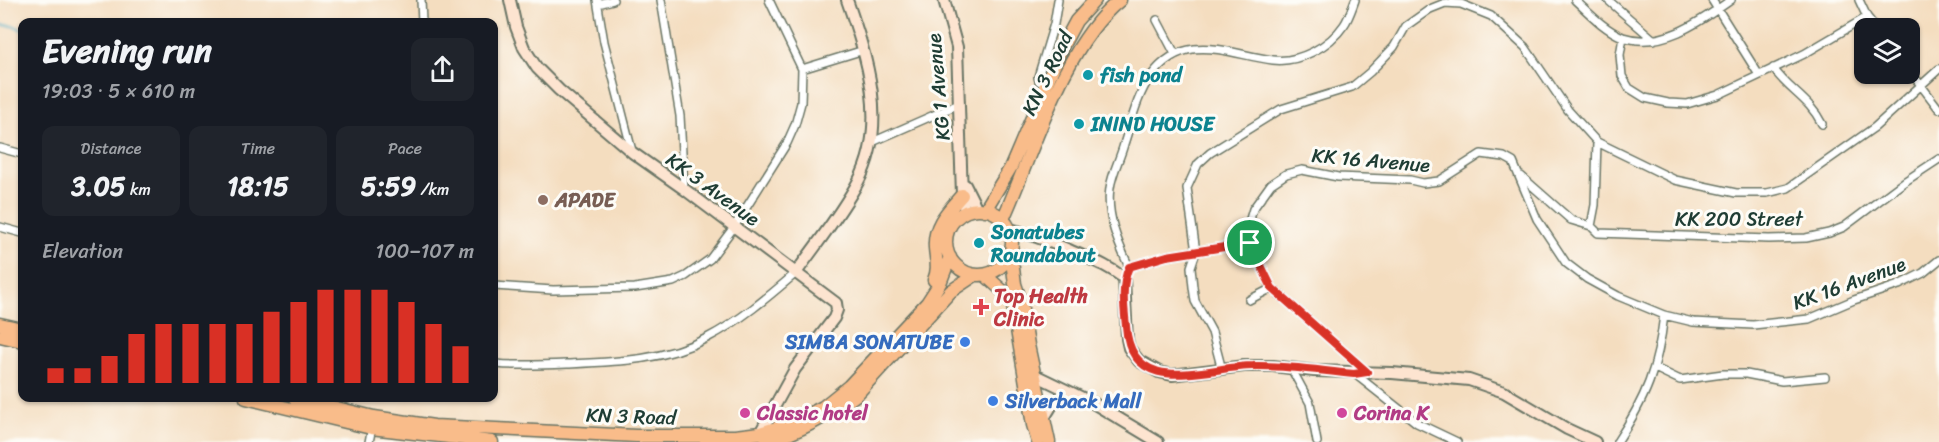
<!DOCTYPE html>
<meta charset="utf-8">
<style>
body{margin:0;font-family:Sriracha,sans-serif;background:#20242c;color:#f1f3f6;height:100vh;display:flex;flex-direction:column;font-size:22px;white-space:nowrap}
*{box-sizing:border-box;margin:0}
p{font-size:20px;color:#9ea1a6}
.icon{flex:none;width:33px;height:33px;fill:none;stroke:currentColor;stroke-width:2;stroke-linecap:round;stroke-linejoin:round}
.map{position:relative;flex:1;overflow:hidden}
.drawer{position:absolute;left:18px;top:18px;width:480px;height:384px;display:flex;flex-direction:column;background:#171b24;border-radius:12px;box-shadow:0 2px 4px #0004}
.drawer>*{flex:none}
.buttons{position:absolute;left:1854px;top:18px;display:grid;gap:12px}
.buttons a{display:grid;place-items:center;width:66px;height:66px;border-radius:12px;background:#171b24;box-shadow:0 2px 4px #0004;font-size:30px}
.pin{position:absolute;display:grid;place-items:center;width:51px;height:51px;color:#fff;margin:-26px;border:3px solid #fff;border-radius:50%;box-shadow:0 2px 6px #0007}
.round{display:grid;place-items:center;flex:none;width:63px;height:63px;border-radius:12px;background:#20242c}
.headline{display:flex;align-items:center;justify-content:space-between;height:102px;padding:0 24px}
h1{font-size:33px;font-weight:700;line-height:45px}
.figures{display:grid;grid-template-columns:repeat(3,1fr);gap:9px;height:102px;padding:6px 24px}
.figures div{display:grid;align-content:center;border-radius:12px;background:#20242c;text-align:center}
.figures b{font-size:26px;font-weight:700}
.figures small{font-size:16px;font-weight:400}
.figures p{font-size:16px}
.chart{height:168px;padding:12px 24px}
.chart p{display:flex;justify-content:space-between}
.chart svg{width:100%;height:108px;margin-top:6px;stroke:#d93025;stroke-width:6}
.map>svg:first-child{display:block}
</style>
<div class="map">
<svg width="1939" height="442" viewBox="0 0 1939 442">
<rect width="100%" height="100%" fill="#fdfcf7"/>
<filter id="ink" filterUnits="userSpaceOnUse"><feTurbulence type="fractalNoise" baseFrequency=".0167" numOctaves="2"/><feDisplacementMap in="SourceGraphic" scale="12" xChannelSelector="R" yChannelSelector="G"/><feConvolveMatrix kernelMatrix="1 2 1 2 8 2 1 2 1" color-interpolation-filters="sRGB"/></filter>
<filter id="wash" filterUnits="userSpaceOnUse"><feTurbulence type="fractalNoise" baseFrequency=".008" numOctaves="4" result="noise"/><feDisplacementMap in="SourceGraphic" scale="24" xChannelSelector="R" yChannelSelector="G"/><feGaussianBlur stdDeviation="1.35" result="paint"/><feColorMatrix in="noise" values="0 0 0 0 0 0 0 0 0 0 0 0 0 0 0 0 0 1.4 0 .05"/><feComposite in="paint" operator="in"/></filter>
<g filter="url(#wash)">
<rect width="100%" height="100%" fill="#f4ddbf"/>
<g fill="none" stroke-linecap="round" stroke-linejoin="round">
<path stroke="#45abc5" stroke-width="2" d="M0,25L15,26L22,30"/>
</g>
</g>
<g filter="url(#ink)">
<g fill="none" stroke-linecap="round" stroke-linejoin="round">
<g stroke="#6a7565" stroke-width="10">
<path id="street" d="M421,0L422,22
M597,0L604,42L632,151
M661,0L680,116L684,189
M1575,0C1589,13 1605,30 1623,37C1662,50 1701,21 1731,0
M1608,0L1654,40
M1712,0L1759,75
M1859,0L1867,17L1876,28
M598,4L613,0
M1157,20L1175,54
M1623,37L1620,55L1622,76L1629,88L1645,98L1668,103L1687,104L1718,95L1804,54L1867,17
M1773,68C1789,91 1809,98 1822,124
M802,69L864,50
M1910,71L1939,109
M1047,86L1039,81L1038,77L1054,24L1058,0
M870,143L959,104
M0,148L22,154
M1521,176L1571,220L1591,226L1598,233L1769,239L1806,238L1829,233L1844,227L1904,182L1939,159
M1591,226L1595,205L1597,142
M0,227L22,233
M1129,267L1167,256L1250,243
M1124,278L1129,267C1118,243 1106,215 1110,188C1112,173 1120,159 1124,144C1131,123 1137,95 1151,76C1185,30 1227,54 1273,60C1299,63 1329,47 1344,25C1349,18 1352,8 1355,0
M494,286L553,290L635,288L673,282L686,276L710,259L734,227L787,143L795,125L801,103L802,69L769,0
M1249,300L1272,288
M494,364C518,366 543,365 567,364C615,362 664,361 707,338C740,321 768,297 796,273
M1291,368L1310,403L1317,442
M1655,368L1680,380L1723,374H1746L1782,381L1825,377
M1222,370L1212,332L1195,301L1193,287L1191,267L1196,252L1187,188L1198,164L1210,153L1281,109L1352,87L1370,72L1394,47L1406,26L1430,9L1445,3L1461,4L1491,16L1525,47L1568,110L1597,142L1675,180L1736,193H1767L1788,188L1875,127L1939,69
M1367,372L1272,288L1250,243V219L1253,209L1271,184L1286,174L1302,170L1338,177L1410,180L1423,183L1439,181L1481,154L1504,157L1513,162L1537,219L1566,263L1587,279L1618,296L1664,315L1693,322L1753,325L1809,319L1854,300L1899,285L1923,273L1939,260
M1355,374L1417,423L1457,442
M369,442L372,427
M1617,442C1646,398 1658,368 1664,315"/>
</g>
<g stroke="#6a7565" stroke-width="14">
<path id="secondary" d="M510,0L516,27L524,48L537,68L559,90L633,153L684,189L836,303L837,310L834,318L795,369L760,433
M944,0L957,47L962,195L965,212
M965,185L977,209
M1010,229C1031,234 1049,241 1069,250C1091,260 1104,263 1124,278L1127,339L1129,348L1139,361L1159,372L1172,375L1244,366H1273L1314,371L1392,373L1469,380L1504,392L1567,429L1595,442
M796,273C817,243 841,214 858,182C889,124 867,57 847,0
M1033,374L1093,403L1158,442
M1044,418L1052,405L1068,391"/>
</g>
<g stroke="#6a7565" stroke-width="15">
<path id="highway" d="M946 242a33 33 0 1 1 66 0a33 33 0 1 1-66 0Z
M985,210L1011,167L1062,47L1076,21L1095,0
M1003,219C1033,153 1063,45 1120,0
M1011,253L1015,284L1021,302L1028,345L1049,442
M985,275L1004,292L1013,306L1033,425L1038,442
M934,280C939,269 936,260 935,248C933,225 948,211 962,195
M0,324L22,329
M0,336L22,341
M246,398L371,428L492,442
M295,398L374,417L434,426L636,436H735L760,433L792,423L823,407L849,386L927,303L940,283L950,257
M766,442C799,432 830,415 857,394L951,291L975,275"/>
</g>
<use href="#street" stroke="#fff" stroke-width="7"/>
<use href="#secondary" stroke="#fde4d0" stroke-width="10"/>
<use href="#highway" stroke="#f9bc8a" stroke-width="12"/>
</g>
</g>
<g fill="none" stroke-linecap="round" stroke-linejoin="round" filter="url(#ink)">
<g stroke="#fff" stroke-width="12">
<path id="route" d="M1250,243L1272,288L1367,372L1354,374C1321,371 1287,365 1253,366C1208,366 1131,400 1126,326C1124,307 1121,285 1129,267L1167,256Z"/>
</g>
<use href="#route" stroke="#d93025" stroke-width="8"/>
</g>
<g fill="#0f9aa8" stroke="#fdfcf7" stroke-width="2">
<circle cx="1088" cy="75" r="6"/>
<circle cx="1079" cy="124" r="6"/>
<circle cx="979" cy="243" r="6"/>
</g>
<circle fill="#8d6e63" stroke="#fdfcf7" stroke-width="2" cx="543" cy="200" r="6"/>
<path fill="#e0444e" stroke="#fdfcf7" stroke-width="2" d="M978 298h6v6h6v6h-6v6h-6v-6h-6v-6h6z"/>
<g fill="#3f7fe0" stroke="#fdfcf7" stroke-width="2">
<circle cx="965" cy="342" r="6"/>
<circle cx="993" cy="401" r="6"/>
</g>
<g fill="#d1479c" stroke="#fdfcf7" stroke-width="2">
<circle cx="745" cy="413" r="6"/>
<circle cx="1342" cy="413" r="6"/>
</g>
<g text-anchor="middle" stroke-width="6" stroke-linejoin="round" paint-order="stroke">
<g font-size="20" fill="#1f3d34" stroke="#fdfcf7">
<text transform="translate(1047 73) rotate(-64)" y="7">KN 3 Road</text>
<text transform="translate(938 87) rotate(-95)" y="7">KG 1 Avenue</text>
<text transform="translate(1371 160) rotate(5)" y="7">KK 16 Avenue</text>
<text transform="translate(713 189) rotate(36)" y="7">KK 3 Avenue</text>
<text x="1739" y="226">KK 200 Street</text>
<text transform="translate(1849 283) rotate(-20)" y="7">KK 16 Avenue</text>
<text transform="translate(631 416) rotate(2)" y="7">KN 3 Road</text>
</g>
<g font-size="20" font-weight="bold" fill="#0d838f" stroke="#fdfcf7" text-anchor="start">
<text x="1100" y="82">fish pond</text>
<text x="1091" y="131">ININD HOUSE</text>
<text x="991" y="239">Sonatubes<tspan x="991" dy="23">Roundabout</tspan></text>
</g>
<g font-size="20" font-weight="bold" fill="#785e54" stroke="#fdfcf7" text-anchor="start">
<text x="555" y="207">APADE</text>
</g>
<g font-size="20" font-weight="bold" fill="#be3a42" stroke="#fdfcf7" text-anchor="start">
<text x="994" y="303">Top Health<tspan x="994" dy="23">Clinic</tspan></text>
</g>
<g font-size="20" font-weight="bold" fill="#366cbe" stroke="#fdfcf7" text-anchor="end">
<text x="953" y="349">SIMBA SONATUBE</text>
<text x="1005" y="408" text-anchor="start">Silverback Mall</text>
</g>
<g font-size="20" font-weight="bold" fill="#b23c85" stroke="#fdfcf7" text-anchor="start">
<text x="757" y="420">Classic hotel</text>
<text x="1354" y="420">Corina K</text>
</g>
</g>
</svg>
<div class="buttons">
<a><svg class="icon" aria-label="layers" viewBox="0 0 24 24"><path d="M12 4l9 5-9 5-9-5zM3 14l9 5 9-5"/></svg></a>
</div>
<div class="pin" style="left:1250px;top:243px;background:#1e9e55"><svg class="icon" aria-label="arrive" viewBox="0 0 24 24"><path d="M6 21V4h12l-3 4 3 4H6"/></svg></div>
<section class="drawer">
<div class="headline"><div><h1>Evening run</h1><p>19:03 · 5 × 610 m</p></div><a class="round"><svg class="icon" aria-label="share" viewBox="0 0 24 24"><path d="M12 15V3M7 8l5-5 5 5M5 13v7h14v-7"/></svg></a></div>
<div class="figures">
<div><p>Distance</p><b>3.05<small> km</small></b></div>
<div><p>Time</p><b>18:15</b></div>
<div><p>Pace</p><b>5:59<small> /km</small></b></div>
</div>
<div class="chart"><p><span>Elevation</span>100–107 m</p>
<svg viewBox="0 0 160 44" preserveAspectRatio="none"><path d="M5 44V38M15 44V38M25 44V33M35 44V24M45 44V20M55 44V20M65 44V20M75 44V20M85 44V15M95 44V11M105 44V6M115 44V6M125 44V6M135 44V11M145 44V20M155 44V29"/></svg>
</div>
</section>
</div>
